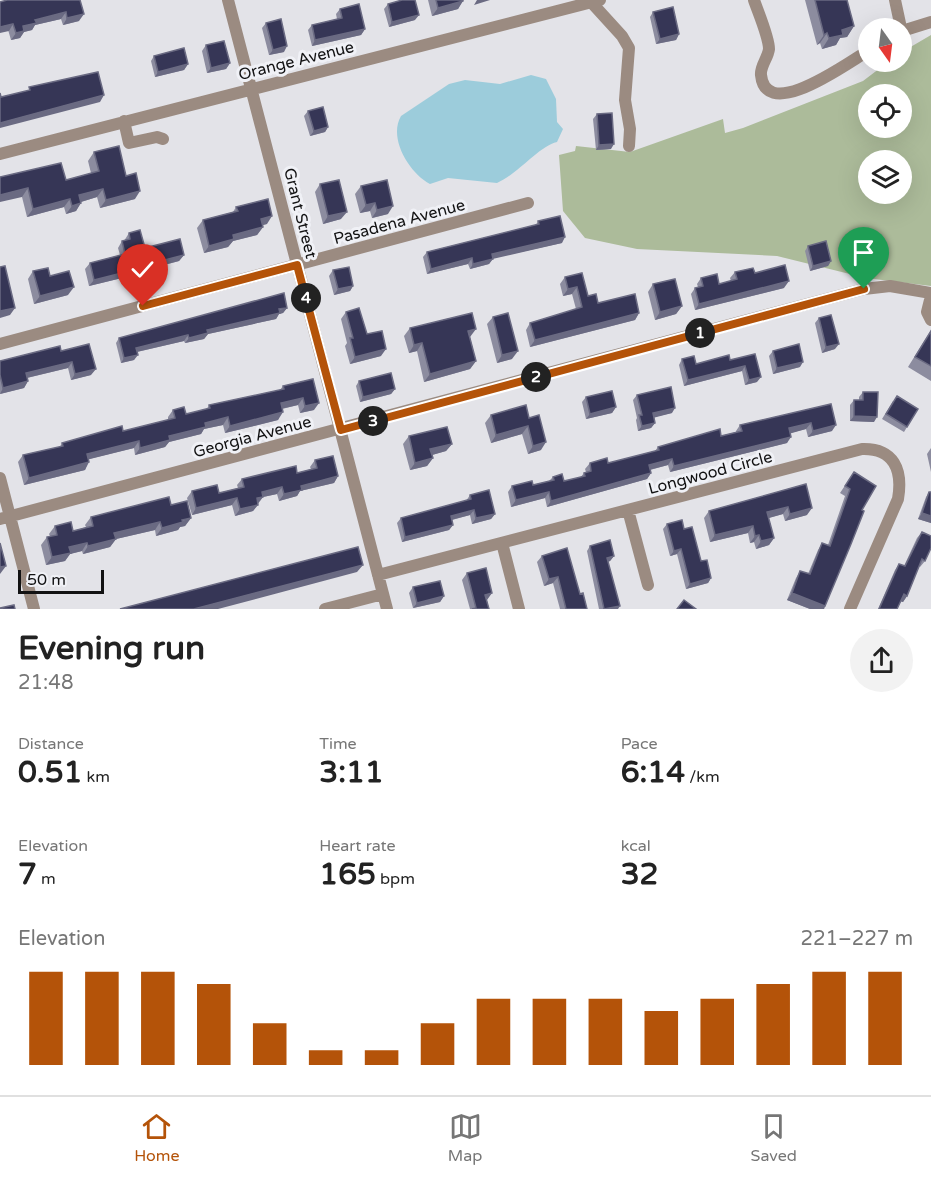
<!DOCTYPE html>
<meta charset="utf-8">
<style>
body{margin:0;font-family:"Varela Round",sans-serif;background:#f2f2f2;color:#222;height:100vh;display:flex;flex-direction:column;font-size:22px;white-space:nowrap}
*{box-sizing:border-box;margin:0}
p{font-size:20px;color:#767676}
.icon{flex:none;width:33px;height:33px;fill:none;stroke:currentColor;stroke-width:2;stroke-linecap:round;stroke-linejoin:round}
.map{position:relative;height:609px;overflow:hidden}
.side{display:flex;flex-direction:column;background:#fff;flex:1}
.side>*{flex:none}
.needle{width:39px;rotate:166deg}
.buttons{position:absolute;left:858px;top:18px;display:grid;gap:12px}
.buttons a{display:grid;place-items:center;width:54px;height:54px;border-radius:50%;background:#fff;box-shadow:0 6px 24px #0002;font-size:30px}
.scale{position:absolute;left:18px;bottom:15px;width:86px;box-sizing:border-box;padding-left:6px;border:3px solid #121213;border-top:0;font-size:16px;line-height:21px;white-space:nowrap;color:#121213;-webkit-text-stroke:4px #f0f1f6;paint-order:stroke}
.pin{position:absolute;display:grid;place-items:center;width:51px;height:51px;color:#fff;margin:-62px -26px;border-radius:50% 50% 50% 0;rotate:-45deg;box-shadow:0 0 6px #0007}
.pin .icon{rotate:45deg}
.km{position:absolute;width:30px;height:30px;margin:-15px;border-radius:50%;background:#222;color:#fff;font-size:16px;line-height:30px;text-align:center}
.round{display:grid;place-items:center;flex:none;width:63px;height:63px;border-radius:32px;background:#f2f2f2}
.summary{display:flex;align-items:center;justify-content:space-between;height:102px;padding:0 18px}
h1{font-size:33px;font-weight:800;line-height:45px}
.metrics{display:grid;grid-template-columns:repeat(3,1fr);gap:9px;height:102px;padding:6px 18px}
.metrics div{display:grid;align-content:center}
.metrics b{font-size:30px;font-weight:800}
.metrics small{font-size:16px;font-weight:400}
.metrics p{font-size:16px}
.chart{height:168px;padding:12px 18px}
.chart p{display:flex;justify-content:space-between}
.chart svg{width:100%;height:108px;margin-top:6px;stroke:#b45309;stroke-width:6}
.menu{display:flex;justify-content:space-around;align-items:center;height:84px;border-top:2px solid #e0e0e0;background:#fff;font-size:16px;color:#767676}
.menu a{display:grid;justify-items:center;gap:3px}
.menu .current{color:#b45309}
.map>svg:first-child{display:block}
</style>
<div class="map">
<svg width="931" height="609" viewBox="0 0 931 609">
<rect width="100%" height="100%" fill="#e3e3e8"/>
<path fill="#acbb9a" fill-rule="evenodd" d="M931,35V286L866,278L777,256L637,249L585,238L563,211L559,155L575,151L576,146L630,152L723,119L725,133L743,128L863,81L888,62H902V52ZM868,94H902V128H868ZM868,160H902V194H868Z"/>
<path fill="#9cccdb" d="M531,75L546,79L556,99L557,122L563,129L557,142C539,146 518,174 497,183L448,178L430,184C409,173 388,138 401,116L449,84L465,80L500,84Z"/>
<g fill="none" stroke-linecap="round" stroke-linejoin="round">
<path stroke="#9b8b81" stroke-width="12" d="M228,0L387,609
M754,0C758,12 769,37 769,49C768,58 760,66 761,75C766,124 850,61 868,51
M895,0L901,28
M591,2L622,36L629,48L625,100L630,129L629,146
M902,31L931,22
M124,121L129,143L157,137L163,139
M0,154L600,0
M931,296L927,312L931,320
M0,344L528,203
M0,478L34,609
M628,510L648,585
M0,519L864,289L890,286L931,293
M502,543L519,609
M378,575L862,449C894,448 903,470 898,499L850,609
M325,609L383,594"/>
</g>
<path fill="#8c8c9f" d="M80,0L79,21L63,25L61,19L35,25L32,30L24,32L20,38L11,40L0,2Z
M428,0H463L458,9L432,16Z
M805,0H847L854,26L847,37L840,38L836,45L822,49L820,43L817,45Z
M388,4L415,20L389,27L384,9Z
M340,9L365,29L361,35L312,46L308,30L312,25L337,19L336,14Z
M653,12L679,34L676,40L656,44L650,17Z
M266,23L284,52L269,55L262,28Z
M206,45L230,63L226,69L207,73L202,51Z
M154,56L188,64L184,70L155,77L151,61Z
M308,111L328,127L325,132L310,136L304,116Z
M597,114L611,149L596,150L593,119Z
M94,152L126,176L135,199L100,208L97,197L81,202L76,211L66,214L64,207L27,217L22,197L0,177L66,180L91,173L88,161Z
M320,184L341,219L323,224L315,192Z
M361,186L388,214L372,218L370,211L360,213L355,194Z
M236,207L267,224L262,225L263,227L257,235L233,241L228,247L204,253L197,228L203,220L233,212Z
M538,221L562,243L493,258L489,264L470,269L468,264L427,274L423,257L427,252L536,225Z
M129,233L145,248L184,255L179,261L150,269L151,270L146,276L127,282L126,277L89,286L85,269L90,263L120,255L118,248L122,241H124Z
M808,246L831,261L828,266L810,271L805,251Z
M333,270L353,286L350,291L334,295L329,276Z
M33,271L50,276L68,295L34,304L28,279Z
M735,272L755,273L784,288L695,310L691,294L695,288L698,287L697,284L701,278L719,284L731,281L730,278Z
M565,277L598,303L639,313L635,320L530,347L526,330L530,323L576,309L572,294L563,296L560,284Z
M653,284L682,306L676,314L655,320L648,292Z
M287,308L283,313L279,314L276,319L208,334L204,339L185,343L184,341L137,352L134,360L121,363L116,343L119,338Z
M346,312L367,334L381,356L350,364L345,346L347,343L341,319Z
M493,317L512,359L497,363L487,324Z
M819,318L835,349L822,353L815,323Z
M410,328L470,337L476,361L470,369L424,382L417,351L409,353L404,336Z
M931,330V381L908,367Z
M61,351L91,375L71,380L68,368L27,378L28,381L24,388L0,394V361Z
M773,351L800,367L773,374L769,356Z
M755,354L757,382L745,385L742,371L684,386L679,365L682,359L696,364L730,360Z
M313,379L314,410L300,413L298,405L282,409L278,420L225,433L223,425L204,429L201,434L169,442L165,447L135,455L134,448L89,459L85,470L24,485L18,462L23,455L60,447L62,443L123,431L168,420V417L173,410L186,414L207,409L209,405L280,390L283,386Z
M359,381L395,389L391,394L360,402L356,386Z
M863,392L874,422L850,421V405L854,400H859V397Z
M637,395L672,413L654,417L655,423L651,428L638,431L636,420L637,418L633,400Z
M586,397L616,407L612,413L586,419L582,402Z
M893,401L907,427L904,432L882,419Z
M831,404L832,431L808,437L806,429L790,433L787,443L670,472L668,465L650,470L651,473L647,479L547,507L545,498L511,507L508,492L512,486L533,485L549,481L553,477L564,481L580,478L584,473L586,472L585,469L590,463H608L655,451L658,447L721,436L736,432V431L740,425Z
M491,415L529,418L541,450L528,454L522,434L491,443L485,423Z
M409,436L452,444L446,451L432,455L433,458L427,466L410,470L403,444Z
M931,448V472L927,454Z
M315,460L338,476L334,483L300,491L297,496L279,501L277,494L263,497L253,511L235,516L232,505L192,515L187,498L192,491L219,493L238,488L237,485L242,479L297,473L311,469L310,467Z
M854,472L862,510L825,606L824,609H810L787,600L796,578L800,571L808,574L818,550L822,543L828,545L845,496L840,493Z
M806,484L807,515L785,521L783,514L768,518L774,538L769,545L756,549L754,542L750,543L748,533L710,542L704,518L709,511Z
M929,492H931V523L918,519L926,497Z
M470,495L495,514L491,519L472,524L470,515L452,520L453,525L449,530L402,542L397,523L401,518L466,501Z
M171,505L191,518L185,526L180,527L178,530L156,536L155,530L116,539L110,547L83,554L82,551L70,554L65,561L46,565L41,545L47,537L50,536L49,534L55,526L73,531L86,527L85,525L91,517Z
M667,524L684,529L711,578L708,583L686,589L677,554L670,556L663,529Z
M922,532L925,561L920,567L919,566L907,596L903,602L901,601L897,609H878L895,570L899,564L904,566L917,538Z
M590,546L614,556L610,561L608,562L618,609H599L587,551Z
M542,556L587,609H560L553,583L544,586L537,562Z
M467,573L487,600L489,609H470L462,580Z
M413,587L444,596L440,602L413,608L409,593Z"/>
<path fill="#6a6a82" d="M477,0H490L474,5Z
M463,1L458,9L432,16L438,8Z
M66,12L61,19L35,25L32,30L24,32L20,38L11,40L16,33L23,26L35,20Z
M84,14L79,21L63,25L67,18Z
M419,15L415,20L389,27L392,22Z
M13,24L9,31L0,33V27Z
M854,26L847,37L840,38L836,45L822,49L829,38L842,30Z
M365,29L361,35L312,46L315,40Z
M827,33L820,43L817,45L824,35Z
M679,34L676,40L656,44L660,39Z
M287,46L284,52L269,55L273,50Z
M230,63L226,69L207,73L211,68Z
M188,64L184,70L155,77L158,72Z
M104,95L100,102L0,128V123Z
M328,127L325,132L310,136L314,131Z
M614,144L611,149L596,150L599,145Z
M28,188L22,197L0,202V195Z
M103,189L97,197L74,204L79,195Z
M140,191L135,199L100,208L106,200Z
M70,199L64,207L27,217L33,209Z
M81,203L76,211L66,214L72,206Z
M375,203L370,211L360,213L366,205Z
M393,206L388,214L372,218L377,210Z
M347,212L341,219L323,224L328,216Z
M272,216L267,224L255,227L261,219Z
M263,227L257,235L233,241L228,247L204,253L209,246L233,235Z
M565,237L562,243L488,260L492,254Z
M184,255L179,261L144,270L149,264Z
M472,258L468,264L427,274L431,269Z
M493,259L489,264L470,269L473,264Z
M831,261L828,266L810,271L813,266Z
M151,270L146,276L127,282L131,275Z
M130,271L126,277L89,286L94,280Z
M789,281L784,288L695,310L699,304Z
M353,286L350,291L334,295L338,289Z
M74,287L68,295L34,304L40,296Z
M577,287L572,294L563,296L568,289Z
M682,306L676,314L655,320L660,312Z
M15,308L10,315L0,318V311Z
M287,308L283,313L279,314L276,319L208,334L204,339L185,343L189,338L207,330Z
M639,313L635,320L530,347L535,340Z
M476,329L470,337L468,331Z
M188,335L184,341L132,353L136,348Z
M422,343L417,351L409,353L414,345Z
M839,344L835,349L822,353L826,347Z
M386,349L381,356L350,364L355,357Z
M518,351L512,359L497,363L502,355Z
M138,355L134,360L121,363L124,358Z
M476,361L470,369L424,382L430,374Z
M72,362L68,368L22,379L26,373Z
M803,362L800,367L773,374L777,368Z
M745,366L742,371L684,386L688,380Z
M96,369L91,375L71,380L75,374Z
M761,377L757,382L745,385L749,380Z
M28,381L24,388L0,394L3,388Z
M395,389L391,394L360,402L363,397Z
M303,398L298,405L276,410L281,403Z
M319,403L314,410L300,413L305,406Z
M616,407L612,413L586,419L590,414Z
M675,408L672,413L649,419L653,413Z
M283,412L278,420L225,433L230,426Z
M854,416L877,417L874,422L850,421Z
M228,417L223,425L204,429L201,434L169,442L165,447L135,455L140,448L169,436L205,423Z
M655,423L651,428L638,431L642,426Z
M811,423L806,429L785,435L789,428Z
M836,425L832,431L808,437L813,431Z
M528,426L522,434L491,443L496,435Z
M791,437L787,443L670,472L674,466Z
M139,441L134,448L82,461L87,454Z
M546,442L541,450L528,454L533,446Z
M452,444L446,451L425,457L430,449Z
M433,458L427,466L410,470L415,463Z
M672,459L668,465L645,471L649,465Z
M89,462L85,470L24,485L29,478Z
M651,473L647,479L547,507L551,501Z
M338,476L334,483L300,491L297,496L279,501L284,494L301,486Z
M282,487L277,494L263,497L258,503L252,505L262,492Z
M549,492L545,498L511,507L516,500Z
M237,498L232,505L192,515L196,508Z
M258,505L253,511L235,516L240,509Z
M788,507L783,514L762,520L767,512Z
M812,508L807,515L785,521L790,514Z
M474,510L470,515L447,521L451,516Z
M922,513L931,516V523L918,519Z
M495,514L491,519L472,524L476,518Z
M191,518L185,526L180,527L178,530L156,536L162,528Z
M160,522L155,530L116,539L110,547L83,554L88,546L114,533Z
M453,525L449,530L402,542L405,537Z
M753,526L748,533L710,542L715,535Z
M759,535L754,542L750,543L755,536Z
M774,538L769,545L756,549L761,541Z
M87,543L82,551L70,554L65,561L46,565L52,557L69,547Z
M681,549L677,554L670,556L674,551Z
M614,556L610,561L603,563L607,558Z
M363,565L357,572L218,609H194Z
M6,566L0,574V567Z
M558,577L553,583L544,586L549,579Z
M711,578L708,583L686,589L690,584Z
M492,593L487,600L485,595Z
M792,593L825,606L824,609H810L787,600Z
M904,594L907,596L903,602L899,601Z
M444,596L440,602L413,608L417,603Z
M620,606L618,609H607Z"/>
<path fill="#363656" stroke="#6a6a82" stroke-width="1.5" d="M7,0H80L84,14L67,18L66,12L35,20L37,23L23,26L24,31L16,33L13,24L0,27V2Z
M402,0H415L419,15L392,22L388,4Z
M436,0H463V1L438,8Z
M815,0H847L854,26L842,30L843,35L829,38L827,33L824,35Z
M359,4L365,29L315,40L312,25L342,18L340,9Z
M673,7L679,34L660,39L653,12Z
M281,19L287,46L273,50L266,23Z
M224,41L230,63L211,68L206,45Z
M184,48L188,64L158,72L154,56Z
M98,72L104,95L0,123V93L1,97L30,90L29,87Z
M323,107L328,127L314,131L308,111Z
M612,113L614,144L599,145L597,114Z
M119,146L126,176L136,173L140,191L106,200L103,189L79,195L81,203L72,206L70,199L33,209L28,188L0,195V177L61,163L66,180L99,171L94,152Z
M339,180L347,212L328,216L320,184Z
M387,180L393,206L377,210L375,203L366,205L361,186Z
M268,199L272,216L261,219L263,227L233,235L234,239L209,246L203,220L238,211L236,207Z
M560,216L565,237L492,254L493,259L473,264L472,258L431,269L427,252L539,224L538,221Z
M140,230L145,248L180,239L184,255L149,264L151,270L131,275L130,271L94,280L90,263L125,254L122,241L130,239L129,233Z
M826,241L831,261L813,266L808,246Z
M785,265L789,281L699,304L695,288L703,286L701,278L717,274L719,284L737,279L735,272L753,268L755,273Z
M5,266L15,308L0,311V267Z
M349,267L353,286L338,289L333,270Z
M48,268L50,276L69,271L74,287L40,296L33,271Z
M582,273L588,296L596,294L598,303L635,294L639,313L535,340L530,323L582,307L577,287L568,289L565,277Z
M675,279L682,306L660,312L653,284Z
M284,293L287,308L279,309L280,313L207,330L208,333L189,338L188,335L136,348L138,355L124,358L119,338Z
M359,308L367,334L382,331L386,349L355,357L350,338H353L346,312Z
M472,313L476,329L468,331L476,361L430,374L422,343L414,345L410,328Z
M508,313L518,351L502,355L493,317Z
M831,315L839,344L826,347L819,318Z
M931,331V366L915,357Z
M89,344L96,369L75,374L72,362L26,373L28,381L3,388L0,375V361L60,346L61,351Z
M799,344L803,362L777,368L773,351Z
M755,354L761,377L749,380L745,366L688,380L682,359L694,356L696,364L729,355L730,360Z
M391,373L395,389L363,397L359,381Z
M313,379L319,403L305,406L303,398L281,403L283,412L230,426L228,417L205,423L206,427L169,436L170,440L140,448L139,441L87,454L89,462L29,478L23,455L63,446L62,443L122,426L123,431L175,418L173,410L184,407L186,414L210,408L209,405L284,389L283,386Z
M671,387L675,408L653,413L655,423L642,426L639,415H642L637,395Z
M612,391L616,407L590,414L586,397Z
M863,392H878L877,417L854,416V400H863Z
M897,396L918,409L907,427L886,414Z
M831,404L836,425L813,431L811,423L789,428L791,437L674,466L672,459L649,465L651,473L551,501L549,492L516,500L512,486L532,481L533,485L554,480L553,477L562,474L564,481L585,476L584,473L591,471L590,463L607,458L608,463L659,450L658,447L720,429L721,436L742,431L740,425Z
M526,405L529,418L539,415L546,442L533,446L528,426L496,435L491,415Z
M447,427L452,444L430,449L433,458L415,463L409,436Z
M333,456L338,476L301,486L302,490L284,494L282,487L262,492L263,497L257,498L258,505L240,509L237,498L196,508L192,491L217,485L219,493L244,487L242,479L296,466L297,473L317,468L315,460Z
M854,472L876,486L862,510L864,511L851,544L825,606L792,593L800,571L810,574L822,543L830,546L850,489L845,486Z
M806,484L812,508L790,514L788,507L767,512L774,538L761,541L759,535L755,536L753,526L715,535L709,511Z
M489,490L495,514L476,518L474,510L451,516L453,525L405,537L401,518L471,499L470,495Z
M929,492H931V516L922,513Z
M169,497L171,505L187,501L191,518L182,520L183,522L162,528L160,522L114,533L116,539L88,546L87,543L69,547L71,553L52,557L47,537L57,535L55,526L71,522L73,531L93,526L91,517Z
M682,520L684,529L692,527L701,561L707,560L711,578L690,584L681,549L674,551L667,524Z
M922,532L931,536V548L925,561L922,559L907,596L904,594L897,609H879L899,564L905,566Z
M610,540L614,556L607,558L620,606L604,609L590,546Z
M0,543L6,566L0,567Z
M358,547L363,565L194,609H120Z
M567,548L580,594L583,593L587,609H566L558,577L549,579L542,556Z
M486,568L492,593L485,595L489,609H472L476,608L467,573Z
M440,581L444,596L417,603L413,587Z
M684,600L696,609H677Z
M14,605L15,609H0V608Z"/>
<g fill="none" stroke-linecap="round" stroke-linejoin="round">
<g stroke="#fff" stroke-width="12">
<path id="route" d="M143,306L297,265L341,430L864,289"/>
</g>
<use href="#route" stroke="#b45309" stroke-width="8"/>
</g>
<g text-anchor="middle" stroke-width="6" stroke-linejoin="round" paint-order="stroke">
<g font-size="16" fill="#121213" stroke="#f0f1f6">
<text transform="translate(296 60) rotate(-14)" y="6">Orange Avenue</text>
<text transform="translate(301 213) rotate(76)" y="6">Grant Street</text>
<text transform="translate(399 221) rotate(-15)" y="6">Pasadena Avenue</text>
<text transform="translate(252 436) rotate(-15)" y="6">Georgia Avenue</text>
<text transform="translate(710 472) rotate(-15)" y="6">Longwood Circle</text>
</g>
</g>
</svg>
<div class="buttons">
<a><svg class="needle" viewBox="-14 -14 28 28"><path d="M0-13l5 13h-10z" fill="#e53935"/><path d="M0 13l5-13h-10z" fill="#767676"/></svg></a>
<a><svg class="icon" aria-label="locate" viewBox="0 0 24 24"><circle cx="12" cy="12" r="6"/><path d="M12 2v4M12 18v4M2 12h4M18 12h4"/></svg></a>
<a><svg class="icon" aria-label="layers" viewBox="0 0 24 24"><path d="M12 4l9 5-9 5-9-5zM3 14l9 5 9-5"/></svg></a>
</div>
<div class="scale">50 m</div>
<div class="pin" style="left:864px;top:289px;background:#1e9e55"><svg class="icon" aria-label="arrive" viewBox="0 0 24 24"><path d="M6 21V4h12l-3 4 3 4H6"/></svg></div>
<div class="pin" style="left:143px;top:306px;background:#d93025"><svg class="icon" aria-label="check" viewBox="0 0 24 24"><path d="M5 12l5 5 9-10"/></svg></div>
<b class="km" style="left:700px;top:333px">1</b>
<b class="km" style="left:536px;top:377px">2</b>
<b class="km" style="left:373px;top:421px">3</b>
<b class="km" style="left:306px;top:298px">4</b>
</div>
<section class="side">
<div class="summary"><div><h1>Evening run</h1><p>21:48</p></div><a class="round"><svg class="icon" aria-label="share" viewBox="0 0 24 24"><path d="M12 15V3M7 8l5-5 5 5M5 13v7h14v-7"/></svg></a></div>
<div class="metrics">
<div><p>Distance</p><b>0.51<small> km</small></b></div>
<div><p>Time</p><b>3:11</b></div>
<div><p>Pace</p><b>6:14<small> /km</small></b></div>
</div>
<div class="metrics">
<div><p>Elevation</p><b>7<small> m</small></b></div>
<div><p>Heart rate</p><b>165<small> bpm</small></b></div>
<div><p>kcal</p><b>32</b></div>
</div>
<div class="chart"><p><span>Elevation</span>221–227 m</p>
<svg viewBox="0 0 160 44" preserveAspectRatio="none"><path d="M5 44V6M15 44V6M25 44V6M35 44V11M45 44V27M55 44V38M65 44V38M75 44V27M85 44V17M95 44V17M105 44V17M115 44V22M125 44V17M135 44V11M145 44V6M155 44V6"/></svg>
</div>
</section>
<nav class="menu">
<a class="current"><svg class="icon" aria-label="home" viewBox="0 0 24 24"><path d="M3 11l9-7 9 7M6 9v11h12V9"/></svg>Home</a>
<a><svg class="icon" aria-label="map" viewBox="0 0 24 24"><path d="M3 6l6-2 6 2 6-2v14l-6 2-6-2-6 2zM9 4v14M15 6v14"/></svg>Map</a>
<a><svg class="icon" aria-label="saved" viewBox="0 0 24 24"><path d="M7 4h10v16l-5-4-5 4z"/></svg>Saved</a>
</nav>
